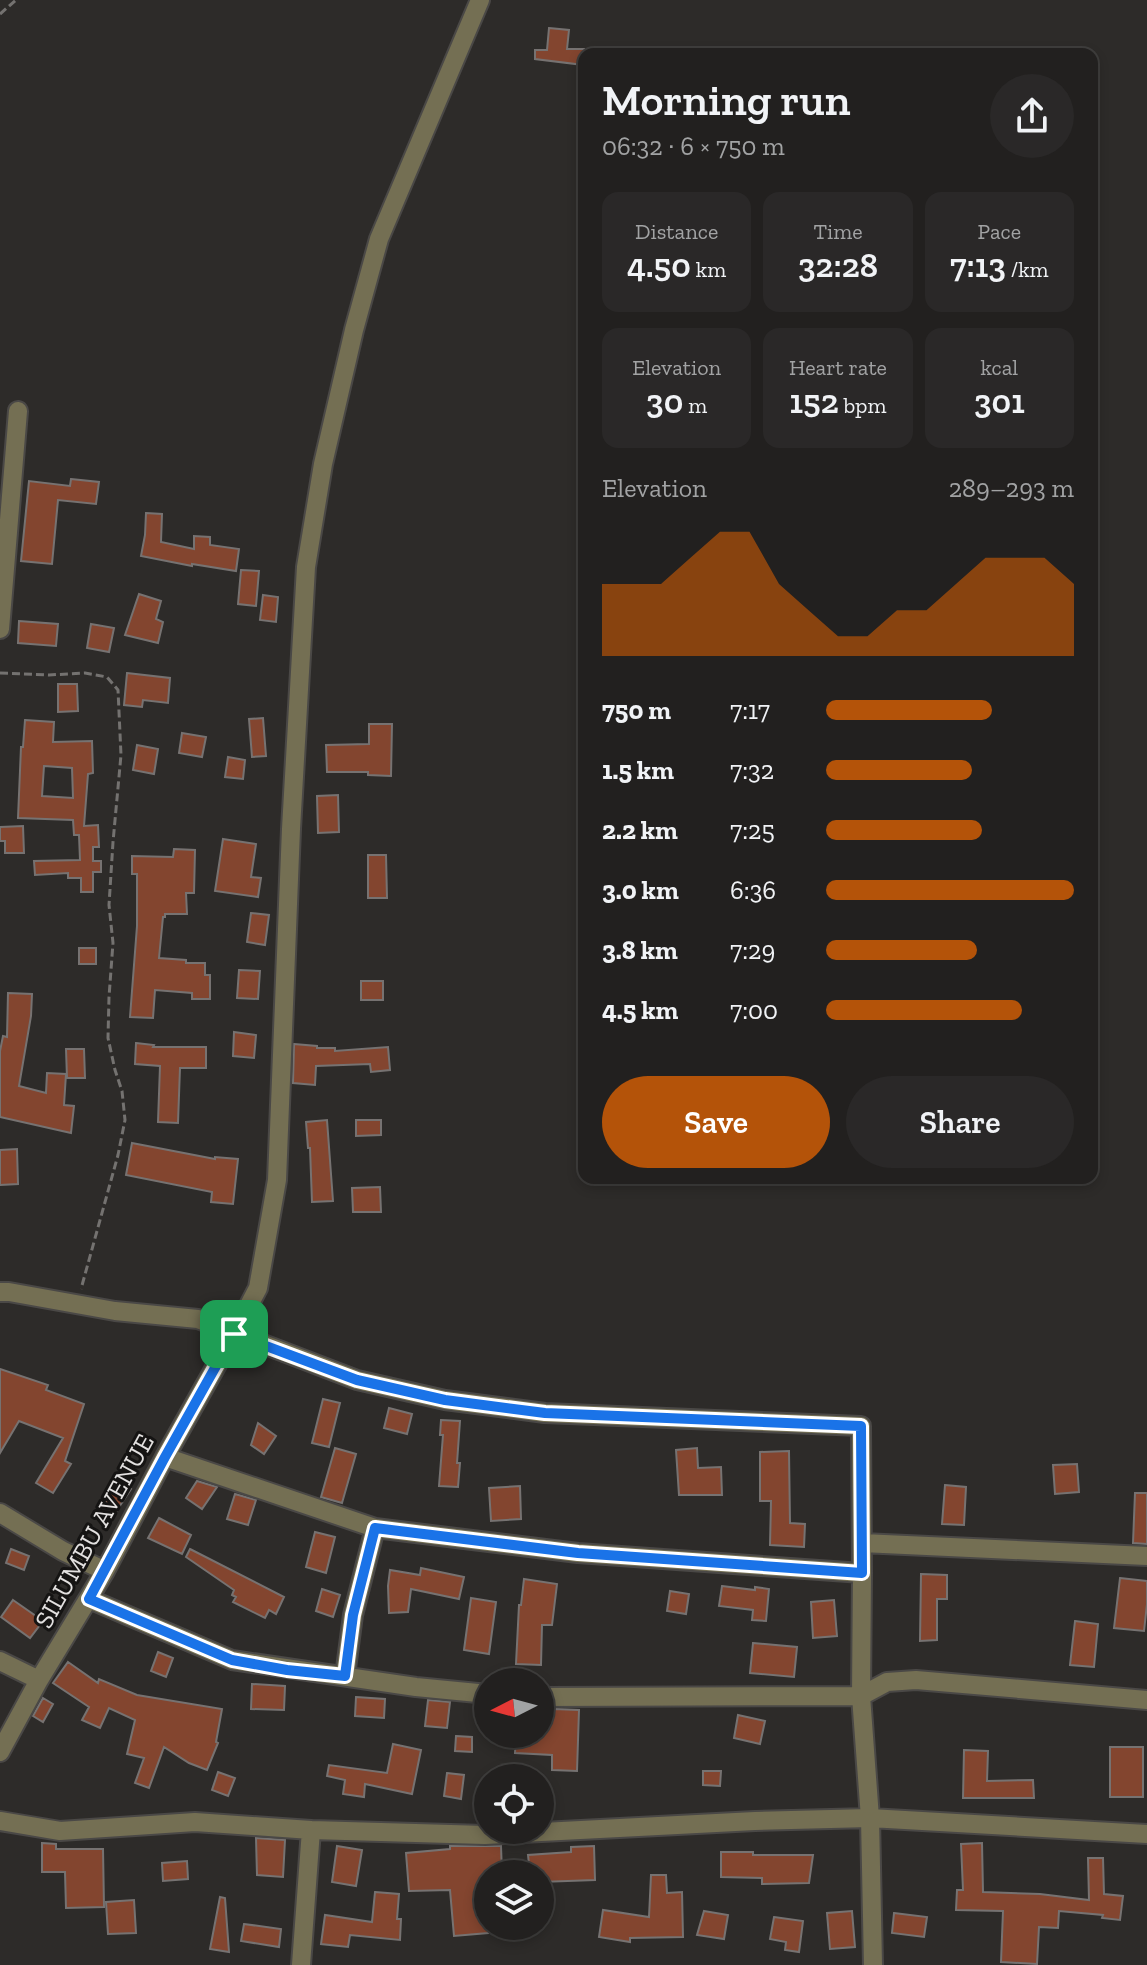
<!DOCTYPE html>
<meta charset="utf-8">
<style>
body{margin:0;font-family:"Zilla Slab",serif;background:#2a2828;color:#f1f3f6;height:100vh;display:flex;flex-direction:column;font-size:30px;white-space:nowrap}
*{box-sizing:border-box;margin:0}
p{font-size:26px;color:#a2a3a4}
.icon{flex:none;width:44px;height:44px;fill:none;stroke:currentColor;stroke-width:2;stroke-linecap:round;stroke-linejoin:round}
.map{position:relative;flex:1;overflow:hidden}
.sheet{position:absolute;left:578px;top:48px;width:520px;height:1136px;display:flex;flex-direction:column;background:#22201f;border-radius:16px;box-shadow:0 4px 12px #0003,0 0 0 2px #3f3e3d}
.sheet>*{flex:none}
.needle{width:52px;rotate:264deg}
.tools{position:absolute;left:474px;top:1668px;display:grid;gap:16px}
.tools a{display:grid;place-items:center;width:80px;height:80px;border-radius:50%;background:#22201f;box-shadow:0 4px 12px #0003,0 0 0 2px #3f3e3d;font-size:40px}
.pin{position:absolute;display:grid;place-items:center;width:68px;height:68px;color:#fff;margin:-34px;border-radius:16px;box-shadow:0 4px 12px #0006}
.round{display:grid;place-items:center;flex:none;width:84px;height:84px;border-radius:42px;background:#2a2828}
.headline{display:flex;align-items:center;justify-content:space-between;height:136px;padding:0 24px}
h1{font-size:44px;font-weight:600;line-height:60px}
.metrics{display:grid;grid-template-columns:repeat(3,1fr);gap:12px;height:136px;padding:8px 24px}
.metrics div{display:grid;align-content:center;border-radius:16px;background:#2a2828;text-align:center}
.metrics b{font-size:34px;font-weight:600}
.metrics small{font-size:22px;font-weight:400}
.metrics p{font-size:22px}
.chart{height:224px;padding:16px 24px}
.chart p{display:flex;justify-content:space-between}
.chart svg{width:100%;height:144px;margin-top:8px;fill:#b45309;opacity:.7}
.cta{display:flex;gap:16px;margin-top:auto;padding:16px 24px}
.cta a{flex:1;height:92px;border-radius:48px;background:#b45309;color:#fff;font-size:32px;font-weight:600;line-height:92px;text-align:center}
.cta a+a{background:#2a2828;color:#f1f3f6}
ul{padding:0 24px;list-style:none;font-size:26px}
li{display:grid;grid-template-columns:128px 96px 1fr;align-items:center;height:60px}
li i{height:20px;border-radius:10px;background:#b45309}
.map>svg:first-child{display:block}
</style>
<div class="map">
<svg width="1147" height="1965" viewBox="0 0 1147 1965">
<rect width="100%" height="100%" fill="#2d2b29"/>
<path fill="#83452f" stroke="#767271" stroke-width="2" fill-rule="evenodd" d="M549,28L569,30L567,49H584V65L535,59V50H547Z
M71,479L99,482L96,504L58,500L52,564L21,561L29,481L70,486Z
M146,513L162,514L161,542L194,549V536L210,537V545L239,549L236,571L192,564V566L141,556L145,535Z
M241,570L259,571L256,606L238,604Z
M139,594L161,601L156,619L163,622L158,643L125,635Z
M263,595L278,597L276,622L260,620Z
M19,621L58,624L56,646L18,643Z
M91,624L114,628L109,652L87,648Z
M127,673L170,678L168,703L143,700L142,707L124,705Z
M58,684H77L78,711L58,712Z
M263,718L266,756L252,757L249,719Z
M25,720L54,722L53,742L92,741L93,773L88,774L84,826L98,825L99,847H93V861H101V872H93V892H81V878H68V873L35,875L34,861L80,860L79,835H74L73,820L18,818L21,747H23ZM44,766L72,768L73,798L42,796Z
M369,724H392L391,776L368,775V772H327L326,745L369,744Z
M182,733L206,737L202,757L179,753Z
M137,745L158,749L154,774L133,770Z
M228,757L245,760L243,779L225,777Z
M338,795L339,832L318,833L317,796Z
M23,826L24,853H5V841H0V827Z
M223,839L256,844L251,877L261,878L258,897L215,891Z
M174,849L195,850L194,893H186L187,914H165V917H163L159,958L186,960V963H205V975H210V999H192V993L155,990L153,1018L130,1017L137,926V874H132V856L173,857Z
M368,855H386L387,898H368Z
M251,913L269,915L265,945L247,942Z
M79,948H96V964H79Z
M239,970L260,971L258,999L237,998Z
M361,981H383V1000H361Z
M8,993L32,994L31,1016L19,1086L46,1093L47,1073L66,1074L64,1105L74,1106L71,1133L0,1117V1051L3,1036L7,1037Z
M234,1032L256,1035L254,1058L233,1056Z
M136,1043L154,1045L153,1047H206V1068H180L178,1123L158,1122L160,1066L135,1064Z
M294,1044L317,1046V1048H335V1051L388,1047L390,1070L371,1072L370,1064L316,1066L315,1085L293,1083Z
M66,1049H84L85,1078H67Z
M327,1120L333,1201L312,1202L310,1148H308L306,1122Z
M356,1120H381V1135L356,1136Z
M132,1143L215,1159V1157L238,1159L233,1204L211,1202L212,1192L126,1175Z
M17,1149L18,1184L0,1185V1150Z
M380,1187L381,1212H353L352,1188Z
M0,1369L48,1385L46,1390L84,1404L65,1461L71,1464L53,1493L36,1483L63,1438L19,1421L0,1453Z
M323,1399L340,1403L329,1447L312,1443Z
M389,1408L412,1414L407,1434L384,1428Z
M441,1420L460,1421L457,1463H460L458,1487L439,1486L443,1435H440Z
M258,1423L276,1436L264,1454L251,1445Z
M335,1448L356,1454L342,1503L321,1497Z
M697,1448L698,1468L721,1467L722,1495H679L676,1450Z
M789,1451L790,1523L805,1524L804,1547L770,1545L771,1501H760V1452Z
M1077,1464L1079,1492L1055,1494L1053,1465Z
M118,1481L131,1489L117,1510L105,1502Z
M197,1481L217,1487L202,1509L186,1498Z
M945,1485L966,1487L964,1525L942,1524Z
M520,1486L521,1519L491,1521L489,1488Z
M1135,1493H1147V1544L1133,1543Z
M235,1494L256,1500L248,1525L227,1519Z
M159,1518L191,1535L182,1554L148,1538Z
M315,1532L335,1537L326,1573L306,1567Z
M11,1549L29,1556L24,1570L6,1563Z
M190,1549L284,1597L276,1614L269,1610L265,1618L233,1602L236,1597L232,1595L234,1590L186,1557Z
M421,1568L464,1577L459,1599L411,1589L408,1612L389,1613L388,1586L390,1570L420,1575Z
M921,1574L947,1575V1599H937V1640L920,1641Z
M1120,1578L1147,1581V1604L1144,1631L1114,1628Z
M524,1579L557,1584L552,1625H542L541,1665L516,1664L519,1605H521Z
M722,1586L755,1590V1587L769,1589L766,1621L752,1620L753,1610L719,1606Z
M322,1589L340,1595L333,1617L316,1611Z
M670,1591L689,1594L686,1614L667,1611Z
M471,1598L496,1602L489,1654L464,1650Z
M13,1600L43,1621L30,1638L1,1617Z
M834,1600L837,1636L813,1638L811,1602Z
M1075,1621L1098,1624L1094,1667L1070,1665Z
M753,1643L797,1647L794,1677L750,1673Z
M158,1652L173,1658L166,1677L151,1671Z
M68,1662L98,1683L99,1679L137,1695L222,1709L216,1742L218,1743L207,1770L189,1763L164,1747L149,1788L135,1783L144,1758L127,1754L135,1720L109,1708L100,1728L82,1720L89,1707L53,1683Z
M252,1684L285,1686L284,1710L251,1709Z
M356,1697L385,1699L384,1718L355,1716Z
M43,1698L53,1704L43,1722L33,1716Z
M428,1700L450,1702L447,1728L425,1726Z
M554,1709L579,1710L577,1771L552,1770V1755L515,1753L516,1734H540V1711L554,1712Z
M738,1715L765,1721L760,1744L734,1738Z
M456,1736L472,1737V1752L455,1751Z
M393,1744L421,1750L412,1794L365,1784L364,1797L343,1794L345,1780L327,1776L329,1765L387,1773Z
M1110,1747H1143V1797H1110Z
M964,1750L988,1751L987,1781L1033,1780L1034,1798H963Z
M703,1771H721L720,1786L703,1785Z
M218,1772L235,1778L228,1796L212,1790Z
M447,1773L464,1775L461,1799L444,1796Z
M256,1838L285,1840L283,1877L257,1875Z
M42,1843L56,1844V1849H103L104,1907L66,1908L65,1872H42Z
M982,1843L983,1892L1040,1894L1089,1900L1088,1858H1103L1104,1894L1123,1896L1120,1920L1102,1918L1103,1915L1059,1911L1058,1928L1039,1927L1037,1964L1001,1962L1003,1911L956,1910L957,1890H963L961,1844Z
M337,1846L362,1850L356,1886L332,1882Z
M450,1846H501L502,1874H488V1933L454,1936L450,1890L409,1891L406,1853L450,1849Z
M594,1846L595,1880L540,1882V1874H530L528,1855L571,1852V1847Z
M721,1852H753V1855H813L809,1883L762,1884V1878L721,1877Z
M187,1861L188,1879L163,1881L162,1863Z
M651,1875H666L667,1893L682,1892L683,1937L630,1938V1942L599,1937L603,1910L649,1917Z
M375,1892L399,1894L397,1919H401L400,1940L350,1935L348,1947L321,1944L325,1915L372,1922Z
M220,1897L225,1898L229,1952L210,1949Z
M134,1900L136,1933L108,1934L106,1902Z
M704,1911L728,1915L724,1939L697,1935Z
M852,1911L855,1947L830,1949L827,1913Z
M894,1913L927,1917L924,1937L892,1933Z
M774,1917L803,1921L799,1952L785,1950L786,1942L770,1939Z
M244,1924L281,1929L279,1947L241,1941Z"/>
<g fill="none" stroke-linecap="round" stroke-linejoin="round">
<g stroke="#4a4846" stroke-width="22">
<path id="minor" d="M0,629L18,411
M0,1292H9L115,1311L198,1319L357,1380L445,1400L545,1413L861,1426L862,1573L861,1696L870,1818L873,1965
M165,1457L375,1528
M0,1513L63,1551L105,1571
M862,1543L1147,1556
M89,1599L232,1660L416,1687L488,1694
M0,1661L39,1680
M345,1676L353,1615L375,1528L578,1553L862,1573
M540,1697L861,1696L887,1682L916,1680L1147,1700
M0,1752L39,1680L105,1571L165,1457L234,1334L258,1288L277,1180L291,829L306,567L323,464L354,330L379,239L480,0
M0,1821L60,1831L195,1822L311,1830L485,1835L755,1821L870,1818L1147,1834
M301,1965L311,1830"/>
</g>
<path stroke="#747270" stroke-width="3" stroke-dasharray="8 4" stroke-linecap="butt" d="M0,14L16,0
M0,673L49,675L85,673L107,677L118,690L121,755L113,842L109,905L113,943L109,997L108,1038L115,1070L122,1091L125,1120L118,1155L81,1289"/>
<use href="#minor" stroke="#746f53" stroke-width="18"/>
</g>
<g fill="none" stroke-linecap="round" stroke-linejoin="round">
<g stroke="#fff" stroke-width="16">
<path id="route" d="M234,1334L357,1380L445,1400L545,1413L861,1426L862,1573L578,1553L375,1528L353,1615L345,1676L287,1670L232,1660L89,1599L165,1457Z"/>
</g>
<use href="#route" stroke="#1a73e8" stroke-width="10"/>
</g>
<g text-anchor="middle" stroke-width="6" stroke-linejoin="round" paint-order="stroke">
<g font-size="26" fill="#e3e1e0" stroke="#151413">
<text transform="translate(94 1531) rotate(-61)" y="9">SILUMBU AVENUE</text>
</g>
</g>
</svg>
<div class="tools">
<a><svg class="needle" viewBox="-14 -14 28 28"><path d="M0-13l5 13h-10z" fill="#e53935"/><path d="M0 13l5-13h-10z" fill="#a2a3a4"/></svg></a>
<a><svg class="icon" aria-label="locate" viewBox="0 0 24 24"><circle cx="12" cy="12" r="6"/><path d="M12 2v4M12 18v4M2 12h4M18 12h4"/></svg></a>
<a><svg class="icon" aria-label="layers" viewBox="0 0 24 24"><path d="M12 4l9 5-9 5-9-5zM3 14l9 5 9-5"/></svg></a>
</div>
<div class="pin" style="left:234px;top:1334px;background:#1e9e55"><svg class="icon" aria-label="arrive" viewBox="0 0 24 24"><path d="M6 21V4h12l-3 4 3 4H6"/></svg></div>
<section class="sheet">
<div class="headline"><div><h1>Morning run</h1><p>06:32 · 6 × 750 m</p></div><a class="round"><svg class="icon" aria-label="share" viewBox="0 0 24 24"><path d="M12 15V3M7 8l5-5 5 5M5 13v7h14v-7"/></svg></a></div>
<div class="metrics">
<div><p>Distance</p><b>4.50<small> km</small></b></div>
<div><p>Time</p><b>32:28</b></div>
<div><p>Pace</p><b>7:13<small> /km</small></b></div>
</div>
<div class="metrics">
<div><p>Elevation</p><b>30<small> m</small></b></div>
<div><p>Heart rate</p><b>152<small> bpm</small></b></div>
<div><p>kcal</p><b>301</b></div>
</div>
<div class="chart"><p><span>Elevation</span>289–293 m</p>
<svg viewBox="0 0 160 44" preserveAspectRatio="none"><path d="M0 44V22L10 22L20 22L30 14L40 6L50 6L60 22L70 30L80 38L90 38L100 30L110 30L120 22L130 14L140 14L150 14L160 22V44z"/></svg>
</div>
<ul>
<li><b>750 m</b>7:17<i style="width:67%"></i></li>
<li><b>1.5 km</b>7:32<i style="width:59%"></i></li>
<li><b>2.2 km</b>7:25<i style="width:63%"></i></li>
<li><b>3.0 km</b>6:36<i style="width:100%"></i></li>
<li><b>3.8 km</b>7:29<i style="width:61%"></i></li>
<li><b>4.5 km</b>7:00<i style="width:79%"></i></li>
</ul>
<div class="cta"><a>Save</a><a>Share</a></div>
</section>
</div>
